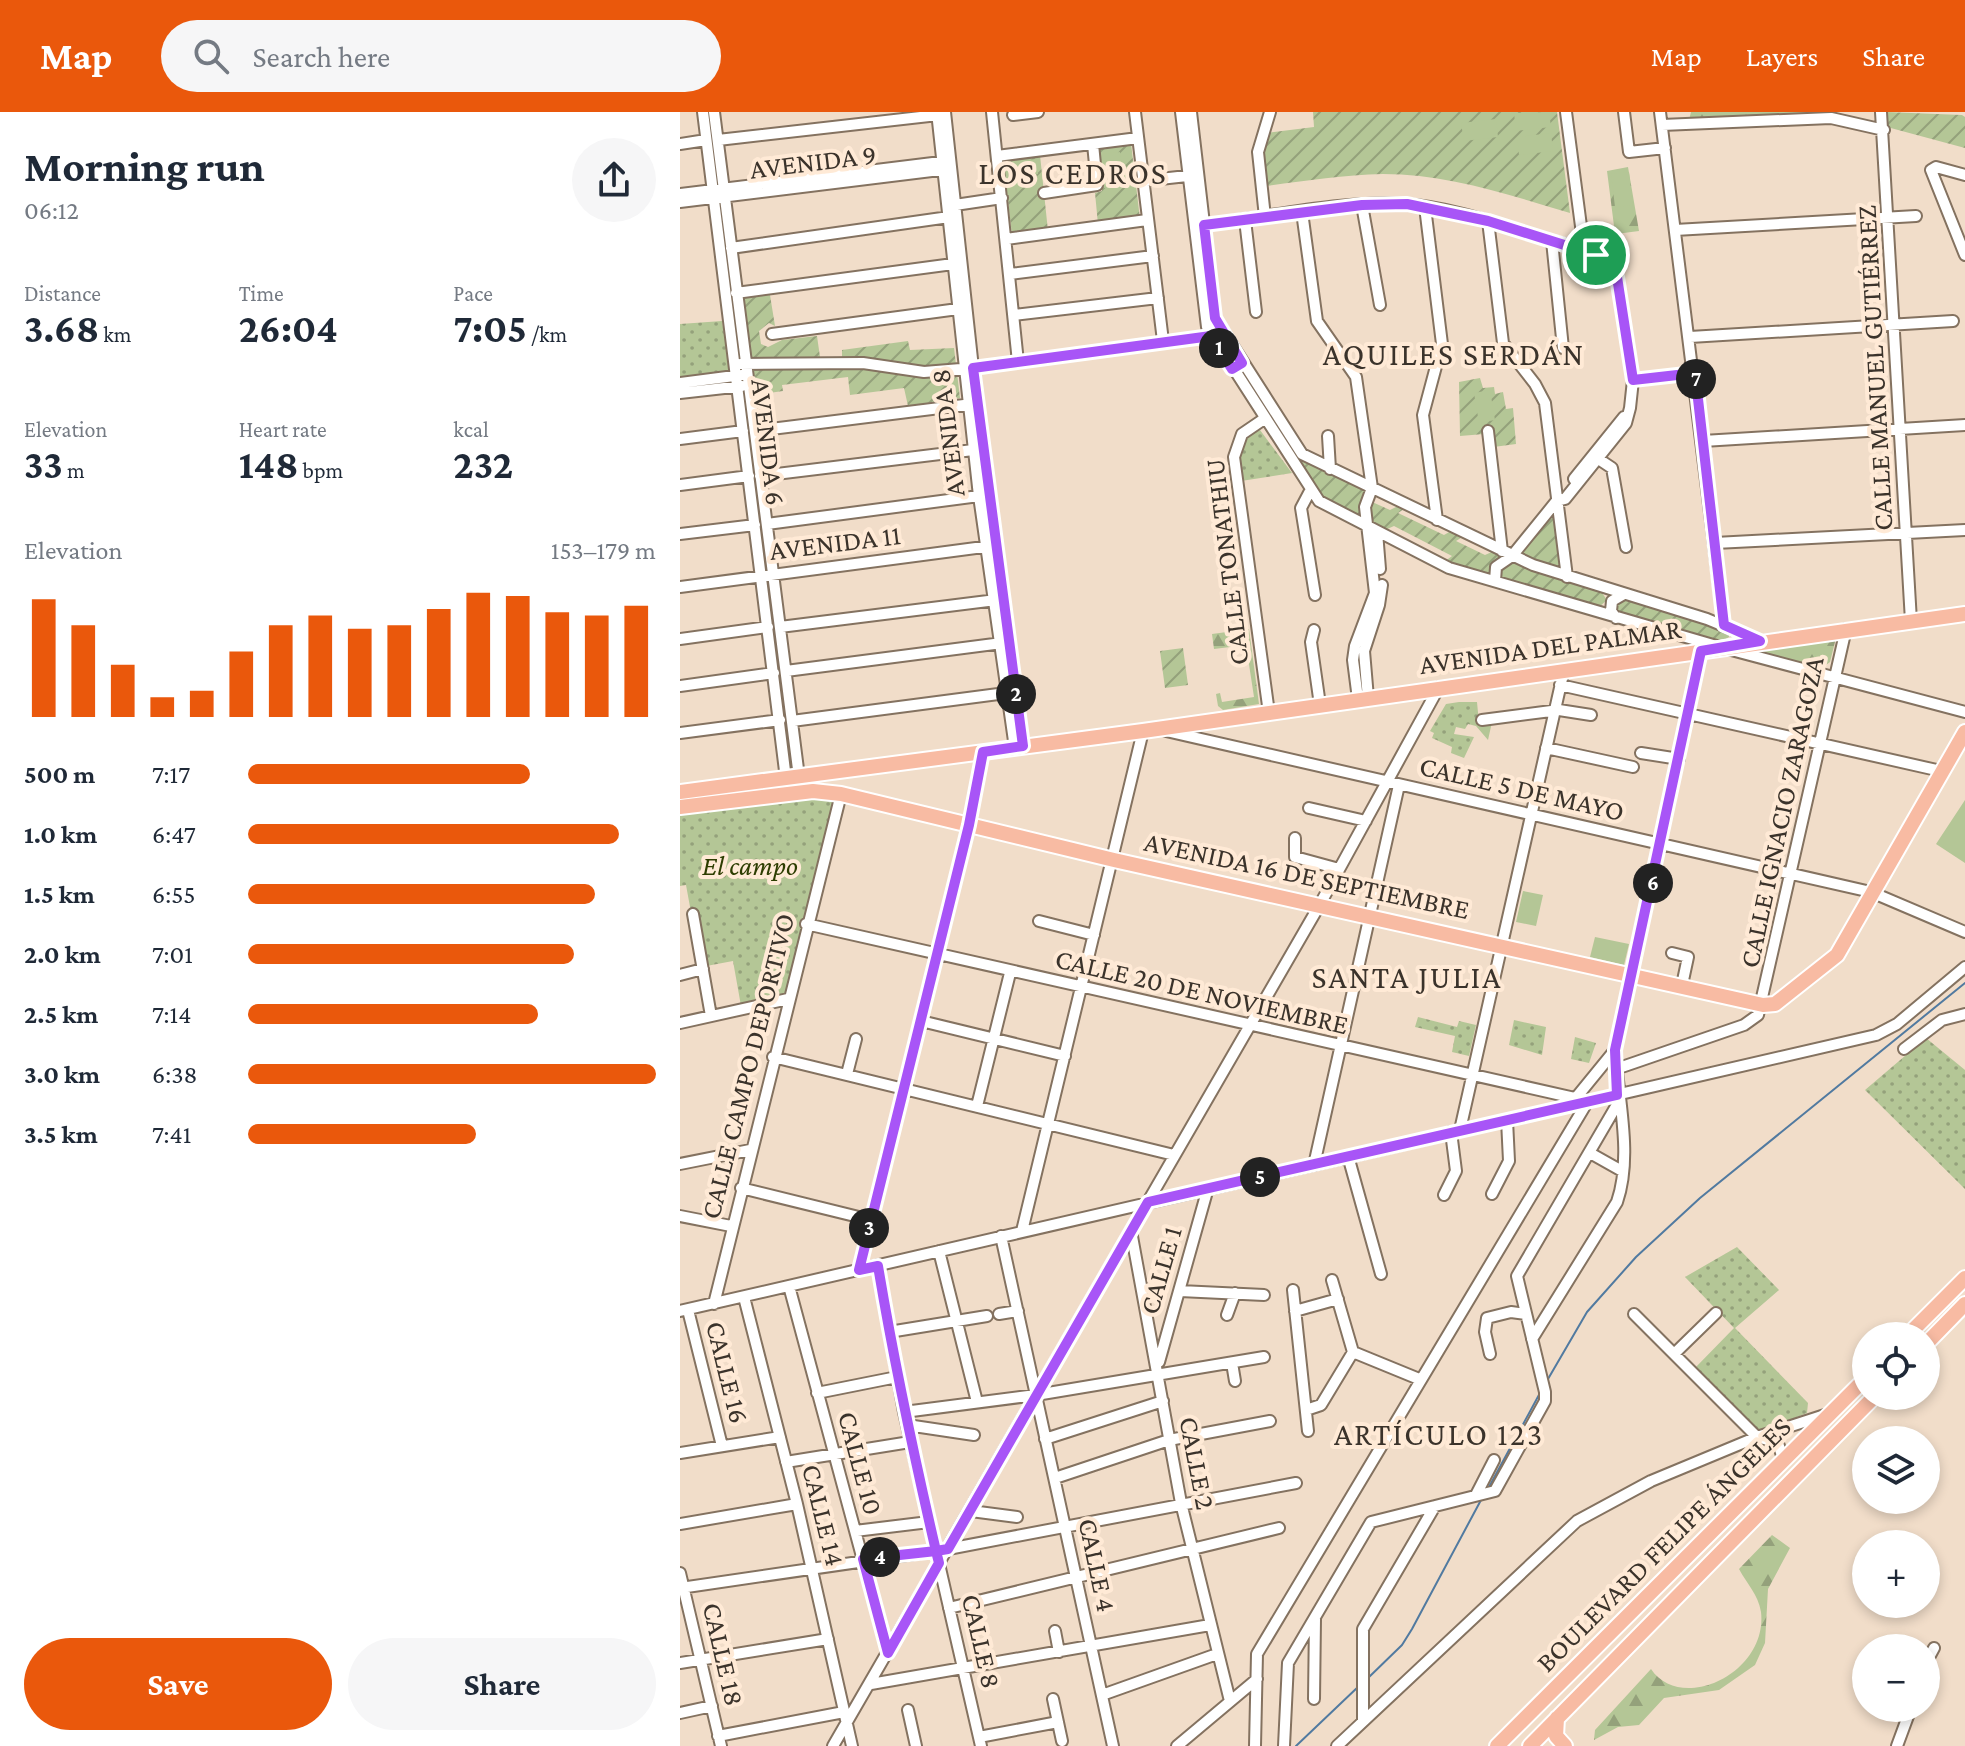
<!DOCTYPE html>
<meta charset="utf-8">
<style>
body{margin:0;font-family:"Crimson Pro",serif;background:#f6f6f7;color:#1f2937;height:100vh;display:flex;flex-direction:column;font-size:30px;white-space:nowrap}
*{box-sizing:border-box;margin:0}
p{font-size:26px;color:#747a83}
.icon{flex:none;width:44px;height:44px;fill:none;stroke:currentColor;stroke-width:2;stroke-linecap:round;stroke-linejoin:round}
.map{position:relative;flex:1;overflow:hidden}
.sheet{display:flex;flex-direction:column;background:#fff;width:680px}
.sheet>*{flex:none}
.tools{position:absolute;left:1172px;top:1210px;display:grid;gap:16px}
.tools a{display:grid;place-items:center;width:88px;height:88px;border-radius:50%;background:#fff;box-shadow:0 4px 12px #0003;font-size:40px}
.pin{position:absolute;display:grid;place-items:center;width:68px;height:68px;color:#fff;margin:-34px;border:4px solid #fff;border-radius:50%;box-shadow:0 2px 8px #0007}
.km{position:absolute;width:40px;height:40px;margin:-20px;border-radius:50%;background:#222;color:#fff;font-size:22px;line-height:40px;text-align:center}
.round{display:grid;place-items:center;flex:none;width:84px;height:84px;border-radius:42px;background:#f6f6f7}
.head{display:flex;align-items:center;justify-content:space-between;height:136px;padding:0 24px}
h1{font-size:44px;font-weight:700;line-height:60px}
.figures{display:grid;grid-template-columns:repeat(3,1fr);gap:12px;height:136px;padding:8px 24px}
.figures div{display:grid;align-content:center}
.figures b{font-size:40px;font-weight:700}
.figures small{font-size:22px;font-weight:400}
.figures p{font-size:22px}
.chart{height:224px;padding:16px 24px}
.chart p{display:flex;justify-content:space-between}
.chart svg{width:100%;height:144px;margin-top:8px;stroke:#ea580c;stroke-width:6}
.button{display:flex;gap:16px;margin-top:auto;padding:16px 24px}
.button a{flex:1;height:92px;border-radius:48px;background:#ea580c;color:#fff;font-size:32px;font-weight:700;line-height:92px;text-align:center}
.button a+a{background:#f6f6f7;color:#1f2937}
ul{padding:0 24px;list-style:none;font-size:26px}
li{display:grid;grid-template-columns:128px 96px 1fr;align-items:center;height:60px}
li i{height:20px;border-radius:10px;background:#ea580c}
header{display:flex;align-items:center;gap:48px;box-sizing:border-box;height:112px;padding:0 40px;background:#ea580c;color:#fff}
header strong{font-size:38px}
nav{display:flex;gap:44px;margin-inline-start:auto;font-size:28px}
.search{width:560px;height:72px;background:#f6f6f7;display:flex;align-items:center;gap:20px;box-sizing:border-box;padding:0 28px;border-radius:44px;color:#747a83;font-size:30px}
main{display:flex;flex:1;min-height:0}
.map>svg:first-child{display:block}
</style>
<header>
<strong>Map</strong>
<div class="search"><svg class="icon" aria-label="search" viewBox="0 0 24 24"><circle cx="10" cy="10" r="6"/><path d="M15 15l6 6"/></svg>Search here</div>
<nav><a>Map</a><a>Layers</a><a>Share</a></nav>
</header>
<main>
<section class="sheet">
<div class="head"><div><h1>Morning run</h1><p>06:12</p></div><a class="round"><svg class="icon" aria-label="share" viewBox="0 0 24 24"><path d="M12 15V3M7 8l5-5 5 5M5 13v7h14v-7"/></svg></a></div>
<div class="figures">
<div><p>Distance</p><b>3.68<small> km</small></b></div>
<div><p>Time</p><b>26:04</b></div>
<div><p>Pace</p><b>7:05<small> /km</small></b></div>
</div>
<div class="figures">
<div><p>Elevation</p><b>33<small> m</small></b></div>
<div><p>Heart rate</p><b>148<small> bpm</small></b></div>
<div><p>kcal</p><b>232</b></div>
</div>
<div class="chart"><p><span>Elevation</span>153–179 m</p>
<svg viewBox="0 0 160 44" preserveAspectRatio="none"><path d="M5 44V8M15 44V16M25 44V28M35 44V38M45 44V36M55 44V24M65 44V16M75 44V13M85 44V17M95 44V16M105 44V11M115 44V6M125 44V7M135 44V12M145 44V13M155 44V10"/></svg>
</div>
<ul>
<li><b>500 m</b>7:17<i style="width:69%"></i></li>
<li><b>1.0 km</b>6:47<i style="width:91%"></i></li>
<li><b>1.5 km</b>6:55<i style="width:85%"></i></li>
<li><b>2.0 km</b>7:01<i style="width:80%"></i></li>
<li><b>2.5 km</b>7:14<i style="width:71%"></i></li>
<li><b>3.0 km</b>6:38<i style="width:100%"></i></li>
<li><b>3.5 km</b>7:41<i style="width:56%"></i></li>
</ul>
<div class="button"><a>Save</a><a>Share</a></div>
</section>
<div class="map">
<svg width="1285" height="1634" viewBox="0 0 1285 1634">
<defs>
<pattern id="grass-dots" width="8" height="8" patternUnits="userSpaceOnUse" patternTransform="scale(2)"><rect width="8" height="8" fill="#b4c696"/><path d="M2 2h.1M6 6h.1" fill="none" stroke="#94a17b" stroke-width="1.8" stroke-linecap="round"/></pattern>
<pattern id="forest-firs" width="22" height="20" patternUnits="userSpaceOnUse" patternTransform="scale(2)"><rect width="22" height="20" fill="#b4c696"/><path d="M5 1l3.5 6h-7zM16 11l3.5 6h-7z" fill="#94a17b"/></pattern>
<pattern id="garden-furrows" width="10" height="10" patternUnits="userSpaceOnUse" patternTransform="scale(2)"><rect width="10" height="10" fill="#b4c696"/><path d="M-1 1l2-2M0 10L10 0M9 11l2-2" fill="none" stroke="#94a17b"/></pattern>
</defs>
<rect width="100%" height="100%" fill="#f1ddc9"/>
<path fill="url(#grass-dots)" d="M42,209L50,259L0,265V212Z
M580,318L612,361L561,369L558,345L565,326Z
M779,590H797L799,611L812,610L808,628L796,614L788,612L785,617L776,615L774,622L794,625L784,646L771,641L772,635L752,626L754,621L750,619L766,592Z
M160,679L107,884L61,894L53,849L21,855L6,773L0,774V694Z
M738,905L777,915L779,909L796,913L789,944L772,940L775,924L735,915Z
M834,908L866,915L862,943L829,933Z
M895,925L916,931L909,951L891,947Z
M1246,926L1285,958V1077L1185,978Z
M1057,1135L1099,1178L1055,1216L1128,1291L1127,1301L1079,1320L1015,1256L1054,1216L1005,1165Z"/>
<path fill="url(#forest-firs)" d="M1011,0H1143L1009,8Z
M948,55L959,119L905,126L904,118L934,114L927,59Z
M569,517L579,592L543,598L538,594L536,582L540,581L542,590L574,585L566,533L534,537L532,522Z
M1156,526L1150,550L1142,556L1072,538Z
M1092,1423L1110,1436L1088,1477L1085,1531L1075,1553L1039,1578L984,1586L959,1613L938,1615L914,1628L915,1618L971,1557C1001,1602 1088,1561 1081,1500C1078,1482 1067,1472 1059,1457Z"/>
<path fill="url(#garden-furrows)" d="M633,0H877L890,101C830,83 767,62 703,62C663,63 624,69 586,74L581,35L585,21L634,15Z
M1206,0L1282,3L1285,5V36L1207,15Z
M451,31L460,107L418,112L415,81L422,79L417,35Z
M360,43L368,119L332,123L323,47Z
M90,183L95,214L89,211L79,219L81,232L88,235L102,228L137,224L140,245L162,246V238L228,229L230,238L274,236L280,286L228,294L224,276L170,283L168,265L102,273L103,279L74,283L62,186Z
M800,266L803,276L814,275L815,282L823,280L826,297L833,296L836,332L806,336L804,322L780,324L779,270Z
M613,340L685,378L681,407L639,383Z
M690,389L710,398L718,394L724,397L718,401L764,423L771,419L784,424L776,429L805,443L814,439L824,444L815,449L812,465L764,450L772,444L714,414L705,418L696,415L688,398Z
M874,395L884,458L840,441Z
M833,448L920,478L927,488L918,496L826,468L820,464L821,455Z
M941,486L1032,511L1049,520V525L1039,531L937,501L934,490Z
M503,536L508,573L485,576L480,539Z"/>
<path fill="#b4c696" d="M869,0L871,15L836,19L834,1Z
M816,7L818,25L784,29L781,11Z
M871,21L873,39L839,43L837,25Z
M440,40L443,74L424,76L420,42Z
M356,47L358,62L329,65L328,50Z
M949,60L953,93L935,95L931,62Z
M810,278L815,308L799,311L794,281Z
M1285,688V751L1256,732Z
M843,779L863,783L856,814L836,810Z
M915,825L949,832L944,853L910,845Z"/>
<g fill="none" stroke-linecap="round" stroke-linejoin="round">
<path stroke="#517aa0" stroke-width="2" d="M868,1267L907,1200L956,1145L1020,1086L1285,871
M809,1375L860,1281
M687,1567L722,1533L732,1517L801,1388
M616,1634L679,1574"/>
<g stroke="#847260" stroke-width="14">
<path id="minor" d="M23,0L106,667
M34,0L119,665
M257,0L299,384L335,636
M265,0L293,256L343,634
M312,0L338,250
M455,0L483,229
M501,0L527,215L639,389L769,456L1040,535L1285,600
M511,0L535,206L622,342L853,453L1027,507L1080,529
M886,0L904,137
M944,0L949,40L985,36
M980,0L1044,513
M1201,0L1231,509
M333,3L358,0
M982,13L1151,6L1204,18
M38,28L258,3
M0,32L26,28
M317,44L458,26
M1285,63L1256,55L1251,58L1285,143
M462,69L516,63
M364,81L417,73L413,32
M0,82L269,49
M0,90L268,57
M275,93L322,86
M682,93L700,193
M745,95L762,232L743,303L757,408
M622,100L637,209L676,265L692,376L685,395L695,481L675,534L673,548L678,587
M585,105L578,40L590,0
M565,108L576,200
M808,109L823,231L855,272L865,291L887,465
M524,113C589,105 659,88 724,92C774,95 824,115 872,129C896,136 928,138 937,165L953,268L950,296L946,311L885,387L877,389
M995,118L1236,104
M326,127L467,108
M872,129L883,236
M51,136L269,105
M330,162L473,144
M56,181L273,152
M334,203L478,186
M92,222L278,197
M1010,225L1273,209
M60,252L183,251L244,260L293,256L531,224
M953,268L1015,261
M0,271L62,263
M0,281L62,274
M584,307L562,322L554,345L589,601
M75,319L292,292
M808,319L822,439
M648,324L650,357
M0,327L63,319
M1023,329L1285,313
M914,344L932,356L946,435
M80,364L293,338
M894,367L944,305
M0,373L69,364
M630,379L621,396L635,483
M87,412L299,384
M697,420L700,457
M0,422L75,413
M1035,431L1285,418
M815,469L816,455L832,444L879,386
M0,475L311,434
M936,506L931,499L932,489L944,482
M100,515L316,488
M634,518L631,530L640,593
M0,527L88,515
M106,559L322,531
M880,573L1261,659
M0,574L94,561
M688,586L684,539L699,493L702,473
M802,608L879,598L911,603
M112,609L326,581
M486,619L1191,780L1285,820
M0,621L100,608
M866,636L953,655
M961,641L999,647
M629,696L686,709
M615,726V745L659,757
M13,802L31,904
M359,809L414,823
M126,812L908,989L577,1542L575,1634
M992,841L1008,845L1002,873
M0,863L23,857
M241,909L385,944
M0,911L108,887
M1224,937L1262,908L1285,902
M93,945L494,1043
M936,957L1064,913L1078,903L1166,517
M167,962L176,927
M895,987L935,938
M297,994L330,861
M780,1018L884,558
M910,1041L942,1059
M668,1044L701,1162
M0,1052L70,1038
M634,1053L719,673
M61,1076L191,1108
M812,1082L829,1049L827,1008
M764,1083L776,1059L771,1020
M0,1104L51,1114
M342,1119L463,619
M451,1119L501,1391L550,1589
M321,1124L433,1634
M259,1139L297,1290
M198,1154L224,1300L301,1634
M179,1158L289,713L303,640
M109,1174L208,1541
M613,1178L628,1319
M500,1179L584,1183
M64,1185L117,1392L172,1634
M34,1192L161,682
M8,1198L42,1334
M0,1199L1196,923L1217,912L1285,855
M615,1199L658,1187
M319,1202L338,1199
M954,1202L1077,1325L1098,1331L1104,1350
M547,1203L555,1181
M209,1220L307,1204
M852,1227L937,1090C953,1044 938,986 935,938L1021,539
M673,1240L739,1267
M810,1242L805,1220L807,1206L831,1200L846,1202
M994,1242L1036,1201
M479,1250L528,1076
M552,1251L555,1269
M137,1281L217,1265
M626,1298L641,1293L673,1240L652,1168
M224,1300L356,1283L584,1245
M227,1313L294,1323
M365,1327L483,1289
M0,1341L100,1325
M106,1350L230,1330
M375,1366L489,1328L590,1309
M796,1383L814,1348
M291,1399L337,1405
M0,1412L117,1392
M175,1419L249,1410
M0,1461L41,1634
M0,1476L268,1437L616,1371
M269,1496L599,1416
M375,1519L379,1540
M0,1551L148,1527
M1246,1551L1254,1536
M191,1572L530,1513
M422,1583L537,1542
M373,1587L382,1629
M634,1587L635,1507
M228,1598L236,1634
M0,1601L32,1594
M683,1608V1517L755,1394
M38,1624L164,1600
M299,1625L378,1610
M153,1634L639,794L759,575
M497,1634L577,1567
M604,1634L608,1551L691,1410L815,1379L865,1289V1280L837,1164L938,991
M657,1634L897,1409L971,1369L1077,1325L1148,1302
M1217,1634L1231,1596"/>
</g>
<g stroke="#fff" stroke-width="18">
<path id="major" d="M0,680L463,619L1285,502
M0,695L133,679L161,682L434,748L1083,893L1095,892L1157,843L1285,620
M1227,1224L1285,1166
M1246,1232L1285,1192
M877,1606L876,1624L885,1634
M817,1634L1186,1266
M850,1634L1195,1284"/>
</g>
<use href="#minor" stroke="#fff" stroke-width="10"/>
<use href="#major" stroke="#f8bba3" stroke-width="14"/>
</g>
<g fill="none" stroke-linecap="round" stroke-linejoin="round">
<g stroke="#fff" stroke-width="16">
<path id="route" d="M916,143L808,109L727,92L682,93L524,113L535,206L562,251L552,257L531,224L293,256L343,634L303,640L289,713L179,1158L198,1154C214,1250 234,1344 256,1439L259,1451L208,1541L183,1447L256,1439L268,1437L468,1090L937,983L935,938L1021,539L1080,529L1044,513L1015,261L953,268L937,165L928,149L916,143"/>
</g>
<use href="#route" stroke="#a855f7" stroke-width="10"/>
</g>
<g text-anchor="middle" stroke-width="8" stroke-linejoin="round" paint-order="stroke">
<g font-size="28" fill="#3b332b" stroke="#ffead6">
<text transform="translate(133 49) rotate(-7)" y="10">AVENIDA 9</text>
<text transform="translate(1194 256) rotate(-93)" y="10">CALLE MANUEL GUTIÉRREZ</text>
<text transform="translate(267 321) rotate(-97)" y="10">AVENIDA 8</text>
<text transform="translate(89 330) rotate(83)" y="10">AVENIDA 6</text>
<text transform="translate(155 430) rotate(-7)" y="10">AVENIDA 11</text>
<text transform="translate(546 450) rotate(-97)" y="10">CALLE TONATHIU</text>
<text transform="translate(870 534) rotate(-8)" y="10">AVENIDA DEL PALMAR</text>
<text transform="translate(842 676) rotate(13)" y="10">CALLE 5 DE MAYO</text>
<text transform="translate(1101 700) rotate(-78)" y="10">CALLE IGNACIO ZARAGOZA</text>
<text transform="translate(627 763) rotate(12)" y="10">AVENIDA 16 DE SEPTIEMBRE</text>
<text transform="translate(522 879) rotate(13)" y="10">CALLE 20 DE NOVIEMBRE</text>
<text transform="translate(67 954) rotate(-76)" y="10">CALLE CAMPO DEPORTIVO</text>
<text transform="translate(480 1158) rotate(-74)" y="10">CALLE 1</text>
<text transform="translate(48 1260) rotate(76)" y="10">CALLE 16</text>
<text transform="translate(181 1351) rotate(75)" y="10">CALLE 10</text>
<text transform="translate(518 1351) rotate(79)" y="10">CALLE 2</text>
<text transform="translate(144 1403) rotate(76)" y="10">CALLE 14</text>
<text transform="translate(983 1432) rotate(-45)" y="10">BOULEVARD FELIPE ÁNGELES</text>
<text transform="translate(418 1453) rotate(78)" y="10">CALLE 4</text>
<text transform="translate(302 1529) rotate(77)" y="10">CALLE 8</text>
<text transform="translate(44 1542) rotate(77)" y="10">CALLE 18</text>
</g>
<g font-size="28" font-style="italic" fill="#2d3d01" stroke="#ffead6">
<text x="70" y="763">El campo</text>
</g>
<g font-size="32" letter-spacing="2" fill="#3b332b" stroke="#ffead6">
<text x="393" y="72">LOS CEDROS</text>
<text x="774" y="253">AQUILES SERDÁN</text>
<text x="727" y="876">SANTA JULIA</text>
<text x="759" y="1333">ARTÍCULO 123</text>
</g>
</g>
</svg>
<div class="tools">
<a><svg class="icon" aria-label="locate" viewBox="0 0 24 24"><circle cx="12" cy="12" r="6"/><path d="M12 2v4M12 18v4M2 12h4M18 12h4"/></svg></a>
<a><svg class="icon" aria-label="layers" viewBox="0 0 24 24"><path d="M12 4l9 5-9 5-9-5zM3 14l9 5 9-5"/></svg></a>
<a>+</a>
<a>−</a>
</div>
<div class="pin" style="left:916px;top:143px;background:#1e9e55"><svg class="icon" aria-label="arrive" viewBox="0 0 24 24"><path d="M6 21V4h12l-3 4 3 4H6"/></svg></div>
<b class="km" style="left:539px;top:236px">1</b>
<b class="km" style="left:336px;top:582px">2</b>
<b class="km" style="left:189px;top:1116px">3</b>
<b class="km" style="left:200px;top:1445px">4</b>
<b class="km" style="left:580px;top:1065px">5</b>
<b class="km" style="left:973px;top:771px">6</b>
<b class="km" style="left:1016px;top:267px">7</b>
</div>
</main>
